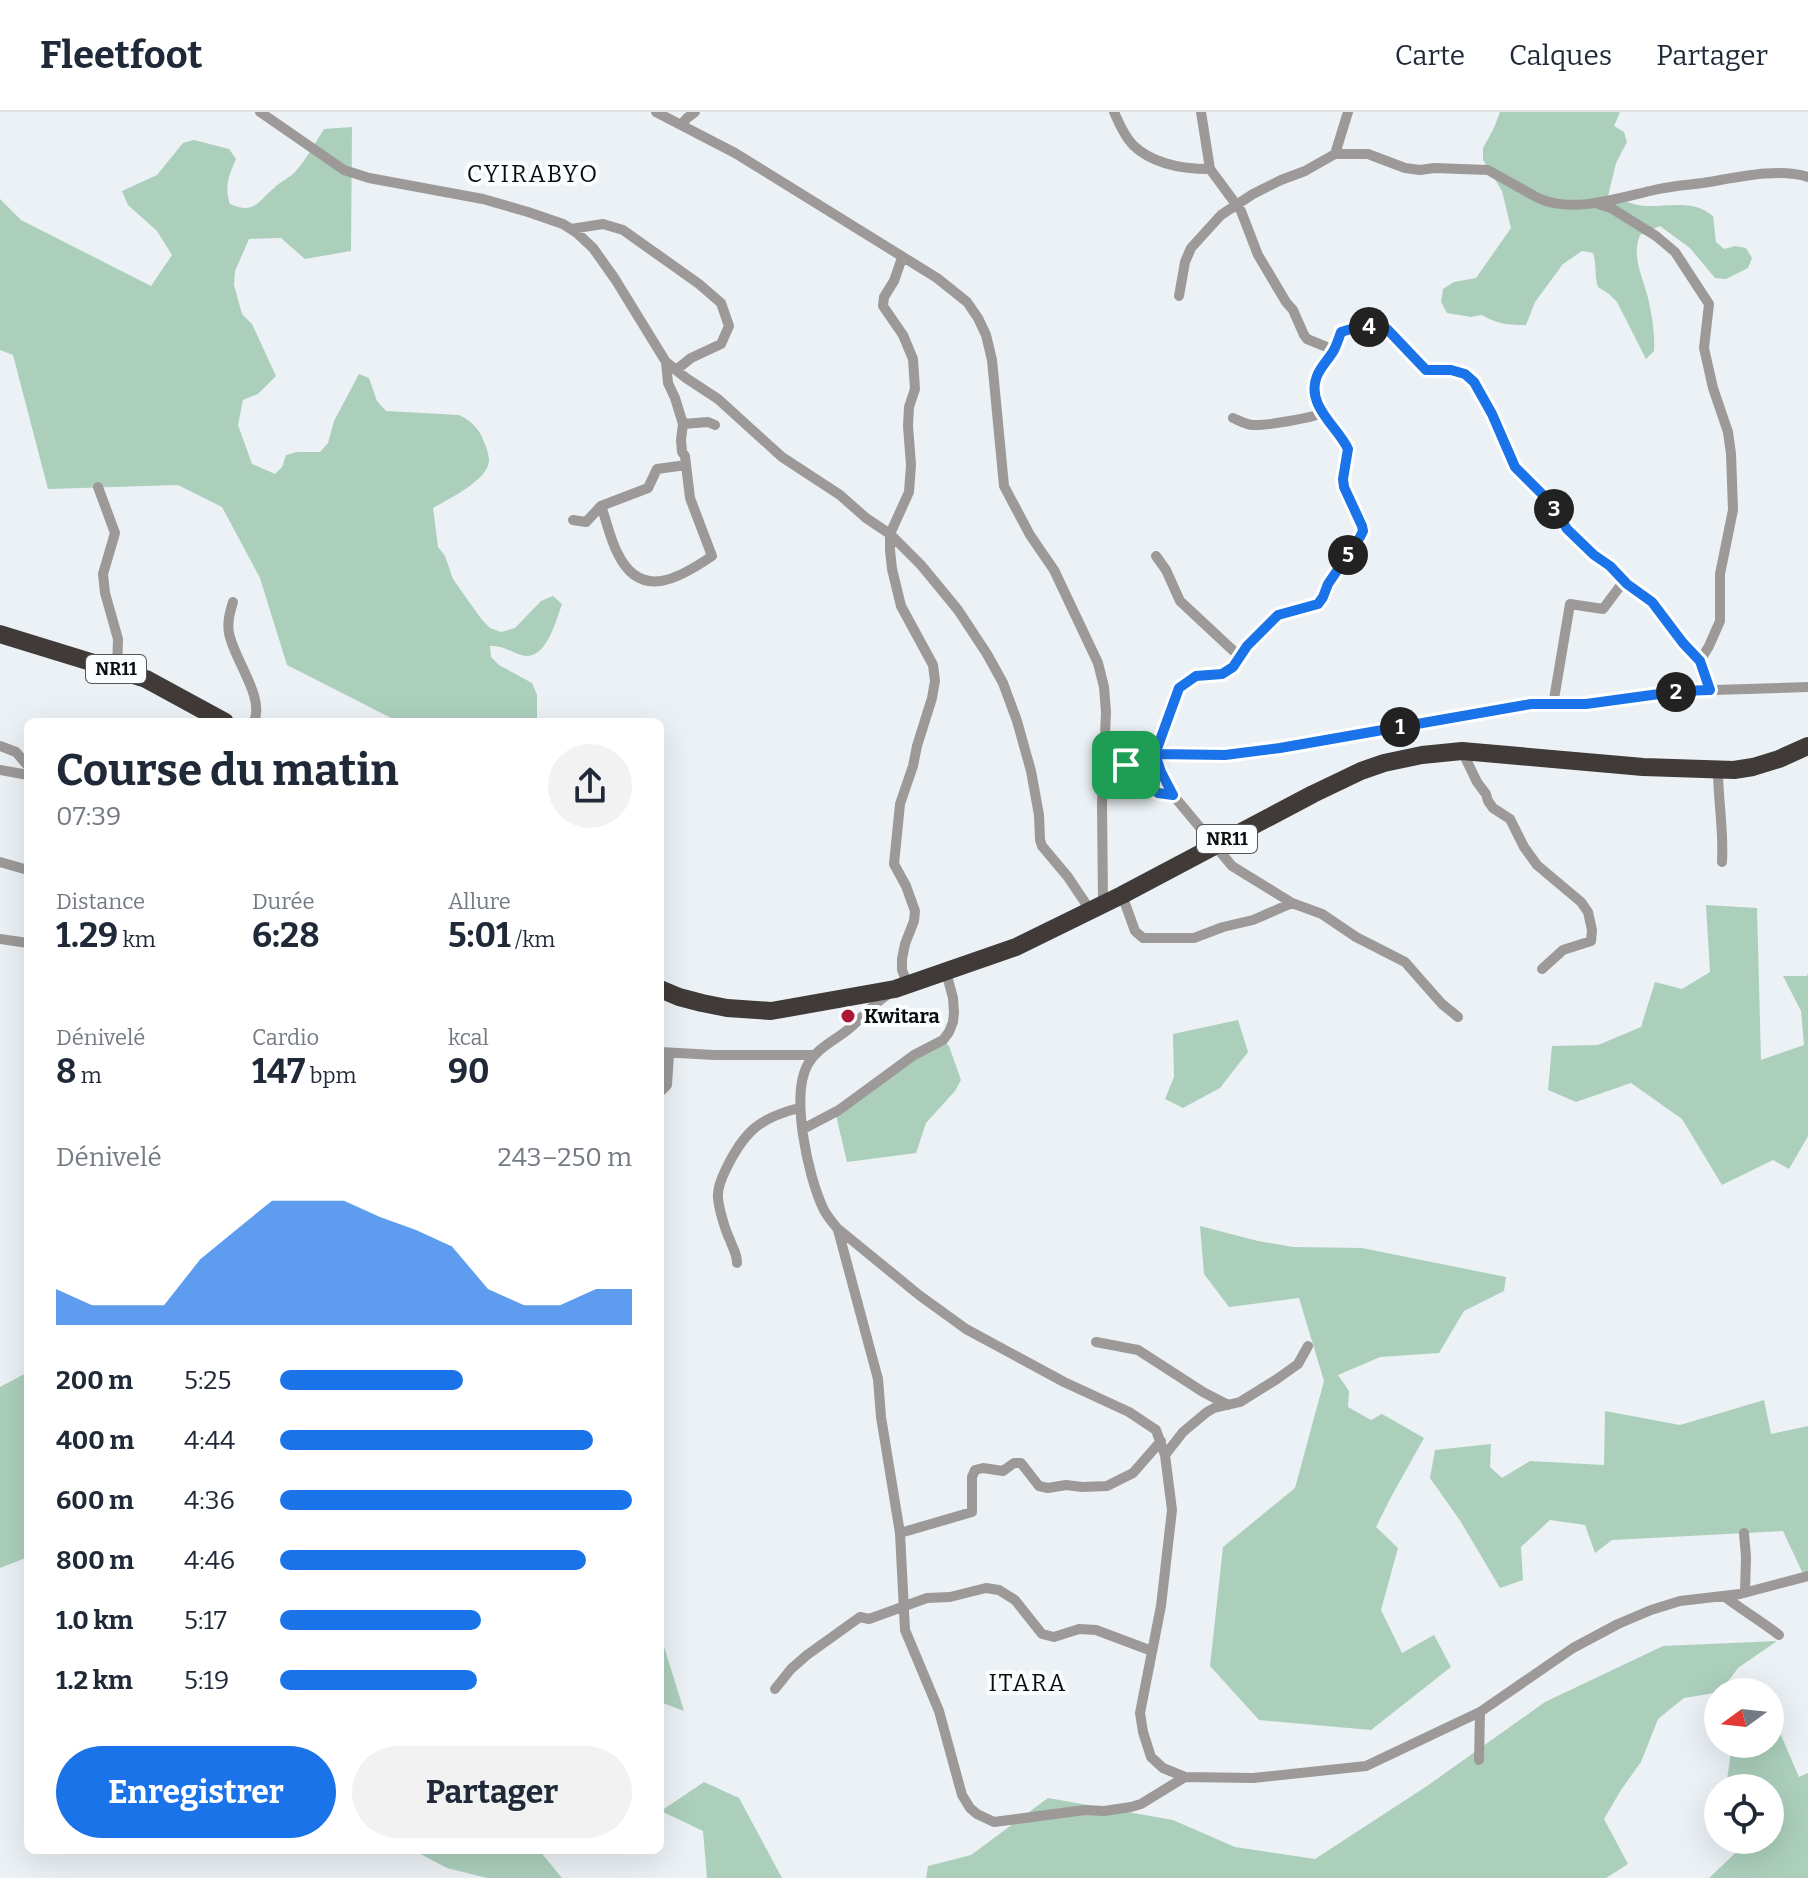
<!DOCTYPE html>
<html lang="fr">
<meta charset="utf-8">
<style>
body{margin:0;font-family:Bitter,serif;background:#f2f2f3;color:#1f2937;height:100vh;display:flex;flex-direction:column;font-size:30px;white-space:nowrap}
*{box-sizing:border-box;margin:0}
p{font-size:26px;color:#747a83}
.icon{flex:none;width:44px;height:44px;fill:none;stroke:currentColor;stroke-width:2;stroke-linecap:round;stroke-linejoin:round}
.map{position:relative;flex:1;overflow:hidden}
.side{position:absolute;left:24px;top:606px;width:640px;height:1136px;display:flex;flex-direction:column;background:#fff;border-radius:12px;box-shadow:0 8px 32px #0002}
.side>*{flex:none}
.needle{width:52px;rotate:255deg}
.controls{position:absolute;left:1704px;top:1566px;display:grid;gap:16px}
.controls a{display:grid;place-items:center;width:80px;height:80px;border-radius:50%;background:#fff;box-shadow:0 8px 32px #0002;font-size:40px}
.pin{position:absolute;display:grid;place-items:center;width:68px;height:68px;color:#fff;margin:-34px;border-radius:16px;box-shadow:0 4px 12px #0006}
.km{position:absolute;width:40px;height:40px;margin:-20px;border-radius:50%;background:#222;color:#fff;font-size:22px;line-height:40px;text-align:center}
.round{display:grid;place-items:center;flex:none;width:84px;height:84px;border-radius:42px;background:#f2f2f3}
.head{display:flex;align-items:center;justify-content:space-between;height:136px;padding:0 32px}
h1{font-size:44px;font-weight:700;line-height:60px}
.metrics{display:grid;grid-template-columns:repeat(3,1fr);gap:12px;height:136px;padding:8px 32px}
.metrics div{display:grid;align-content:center}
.metrics b{font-size:34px;font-weight:700}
.metrics small{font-size:22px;font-weight:400}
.metrics p{font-size:22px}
.chart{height:224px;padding:16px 32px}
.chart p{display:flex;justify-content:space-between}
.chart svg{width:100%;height:144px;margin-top:8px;fill:#1a73e8;opacity:.7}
.action{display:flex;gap:16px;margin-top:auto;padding:16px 32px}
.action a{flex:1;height:92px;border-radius:48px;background:#1a73e8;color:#fff;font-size:32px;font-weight:700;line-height:92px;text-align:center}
.action a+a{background:#f2f2f3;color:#1f2937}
ul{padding:0 32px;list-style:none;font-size:26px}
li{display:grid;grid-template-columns:128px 96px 1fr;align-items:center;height:60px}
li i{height:20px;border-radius:10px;background:#1a73e8}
header{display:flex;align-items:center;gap:48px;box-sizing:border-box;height:112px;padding:0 40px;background:#fff;border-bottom:2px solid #e0e1e3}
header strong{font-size:38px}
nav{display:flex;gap:44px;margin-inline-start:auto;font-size:28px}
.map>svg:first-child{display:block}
</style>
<header>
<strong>Fleetfoot</strong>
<nav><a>Carte</a><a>Calques</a><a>Partager</a></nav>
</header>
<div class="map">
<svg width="1808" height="1766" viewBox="0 0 1808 1766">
<rect width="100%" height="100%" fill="#ebf1f5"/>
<path fill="#accfbc" d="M1500,0H1620L1614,14L1624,20L1627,30L1616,51L1608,84C1620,87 1633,93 1645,94C1669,95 1693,87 1713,104L1716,130L1724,137L1735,134L1746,136L1752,146L1748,156L1726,167L1715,166L1690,136L1660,114L1640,123C1631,145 1643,165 1648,186C1652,203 1655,222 1654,239L1646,247L1617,190L1609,182L1598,175C1594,163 1597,153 1593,141L1582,139L1563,152L1535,190L1526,213C1509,213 1496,212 1482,203L1471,205L1447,201L1441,190L1443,177L1454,170L1476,166L1511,116L1502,79L1483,48V36L1494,16Z
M352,15L351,139L305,147L281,126L249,127L235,159L234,173L242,202L252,212L276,264L258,282L243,288L238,313L252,352L275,362L282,355L286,343L297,340H320L328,331L334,309L359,262L369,266L377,289L386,299L459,303C470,308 480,317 484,330C486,334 489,343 489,348C489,368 448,387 433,396L438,435L445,444L453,467L482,508L490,516L501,520L515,516L541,489L553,484L562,492C556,508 546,551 521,543C509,539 504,534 490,534L491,545L499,553L532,571L537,583V610H399L287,553L260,466L222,395L178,373L48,377L13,243L0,238V87L21,108L151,174L172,143L157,119L128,93L122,79L157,63L183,31L194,28L229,37L236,47C229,63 224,75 230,92C255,103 258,89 274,76C280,70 289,66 295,60C306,48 315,31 324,17Z
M1706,793L1757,796L1761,948L1804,933L1801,899L1783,864H1807L1808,861V1024L1789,1057L1773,1048L1722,1073L1682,1007L1631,971L1576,990L1548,978L1552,934L1598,933L1641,915L1655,870L1682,877L1710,860Z
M1238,908L1248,940L1220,976L1183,996L1165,987L1174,965L1173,922Z
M943,928L949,934L961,968L955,979L926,1011L916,1041L847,1050L835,999Z
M1200,1114L1258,1129L1293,1135L1362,1136L1506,1165L1504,1179L1464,1199L1439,1241L1380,1245L1338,1263L1349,1279L1348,1295L1371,1308L1382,1302L1424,1326L1391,1385L1376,1415L1398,1436L1381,1498L1402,1541L1434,1523L1451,1555L1371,1618L1259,1608L1210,1554L1223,1435L1295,1376L1324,1269L1299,1186L1229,1195L1204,1162Z
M28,1260V1445L0,1456V1275Z
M1764,1288L1771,1322L1808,1314V1464L1805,1466L1783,1419L1612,1428L1595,1441L1585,1413L1550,1408L1521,1435L1523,1468L1500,1476L1461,1410L1430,1366L1435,1338L1491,1332L1490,1355L1502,1366L1530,1349L1604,1353L1605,1299L1680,1313Z
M660,1522L662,1528L684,1599L660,1590Z
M1777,1529L1738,1556L1720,1580L1684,1586L1658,1607L1641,1650L1621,1678L1604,1707L1628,1752L1606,1766H926L928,1754L971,1743L1048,1686L1173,1708L1235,1735L1315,1747L1427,1674L1545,1590L1663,1534Z
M1780,1621L1799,1665L1808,1661V1766H1709L1745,1732L1746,1728H1770V1676H1740L1727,1668L1732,1632H1770V1623Z
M704,1670L739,1686L782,1766H707L703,1719L661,1699Z
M413,1738H539L562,1766H487L447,1756Z"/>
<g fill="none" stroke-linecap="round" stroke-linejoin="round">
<path stroke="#9c9998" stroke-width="10" d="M260,0L344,58L369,66L483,87L528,100L563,112L577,121L593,136L615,167L666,250L686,266L718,287L782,345L840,383L866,406L890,422L921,453L958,498L987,542L1003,571L1017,609L1031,659L1039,703L1040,728L1042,734L1068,765L1090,798
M656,0L735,41L937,166L967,190L978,206L986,223L992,248L1004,374L1030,423L1054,458L1098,551L1104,575L1106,600L1102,692L1103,791
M1114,0C1119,11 1124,24 1133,33C1153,52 1183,57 1210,57L1241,99L1258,143L1286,190L1293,198L1304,223L1307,227L1334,238
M1201,0L1210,57
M681,13L687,6L695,0
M1335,42L1348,0
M1598,92L1611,96L1656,124L1675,140L1709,192L1704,236L1713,276L1728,320L1731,342L1733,398L1720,462V509L1709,534L1700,549
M571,117L603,112L623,118L699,172L721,191L729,214L721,232L691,246L676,258
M902,146L894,169L884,185L883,194L903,223L913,247L915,277L909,295L908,314L911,353L909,380L890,422V438L892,457L901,494L933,553L935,569L932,586L917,634L913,654L900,692L894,752L906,774L915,799L914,809L905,832L902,847V858L908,873
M1179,184L1185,150L1191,136L1221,103L1253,82L1281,68L1305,59L1335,42H1368L1405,56L1420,58L1434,56L1488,58L1538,86C1572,102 1619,86 1654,78C1670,74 1687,73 1703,71C1734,66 1779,55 1808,65
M1233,306C1240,309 1245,312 1252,313C1265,314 1311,306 1323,301
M683,312L708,310L715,313
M98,375L115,421L103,462L105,481L118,527L117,558
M601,394C607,410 610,427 618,442C641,489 680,466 712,444L690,386L685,344L682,340L681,328L683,312L675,286L668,271L666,250
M573,408L586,410L601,394L648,376L657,357L686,353
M1156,444L1166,458L1180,489L1240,545
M233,490C230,500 227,510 229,521C234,548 265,585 254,610
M1553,593L1570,492L1603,497L1624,469
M0,634L16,640L28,654
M1104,634L1114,638L1121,649L1158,681L1173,683
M1462,639L1477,670L1486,682L1488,689L1493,696L1510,707L1524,735L1537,753L1581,790L1588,800L1592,818L1591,829L1563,838L1542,857
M1126,653L1155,642L1225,643L1280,636L1531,592H1586L1681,579L1808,575
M0,658L28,663
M1718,658C1718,689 1724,719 1722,750
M0,750L28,758
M1122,783L1135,819L1143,826H1194L1223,815L1253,808L1292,791
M0,827L28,831
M887,883C873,892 863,905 850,916C836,928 818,935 808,952C790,983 808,1064 823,1096C826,1103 832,1110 837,1116L919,1183L966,1217L1064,1270L1129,1300L1156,1318L1165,1343L1172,1398L1161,1494L1140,1601L1143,1620L1151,1645L1163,1656L1185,1665L1253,1666L1366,1654L1480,1600L1573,1536L1618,1512L1651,1498L1680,1489L1740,1482L1808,1464
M1458,905L1442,892L1405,850L1356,825L1322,802L1292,791L1232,754L1173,683L1157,648L1155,642L1179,576L1196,564L1222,562L1233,555L1247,534L1278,503L1290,498L1318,492L1328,472L1360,425L1363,419L1362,414L1344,375L1343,367L1348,337C1338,315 1305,293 1317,264C1321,254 1329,247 1334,238C1337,232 1339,226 1341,220L1361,214L1387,217L1426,258H1451L1465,262L1474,270L1492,302L1515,355L1551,391L1567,417L1594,443L1610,454L1627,472L1652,490L1683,531L1700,549L1710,578
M660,940L714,943H814
M660,980L667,973L669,942
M803,1017L839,998L914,943L943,928L949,920L953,910L954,901L953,886L946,860
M838,1118L878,1267L881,1305L900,1421L905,1518L939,1599L962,1683L970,1696L977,1702L994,1710L1085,1698L1104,1699L1131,1695L1141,1692L1185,1665
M737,1151C737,1141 733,1137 730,1128C725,1118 719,1097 718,1086C717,1076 722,1065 726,1057C744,1020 759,1006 799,996
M1096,1230L1138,1238L1203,1280L1228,1293
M1165,1343L1183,1320L1207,1300L1214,1296L1240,1290L1277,1267L1298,1252L1308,1234
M900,1421L972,1400V1365L975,1358L983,1356L1003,1359L1014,1351H1021L1039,1374L1048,1376L1066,1373L1082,1375L1107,1374L1133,1361L1161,1329
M1744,1421L1746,1445L1745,1480
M1724,1484C1742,1498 1761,1509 1779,1523
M775,1577L791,1557L807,1543L860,1505L869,1507L927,1486L950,1485L986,1476L999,1478L1015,1488L1042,1522L1054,1525L1079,1517L1096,1518L1152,1539
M1479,1648L1480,1600"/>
<path stroke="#403b38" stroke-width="18" d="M0,522L146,567L225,610
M660,877L679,885L702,891L727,896L771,899L895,877L1016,835L1122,783L1313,682L1361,659L1384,651L1422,643L1462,639L1643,655L1734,658L1753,655L1779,647L1808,634"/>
</g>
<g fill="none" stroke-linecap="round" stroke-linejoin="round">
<g stroke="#fff" stroke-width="16">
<path id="route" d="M1126,653L1155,642L1225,643L1280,636L1531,592H1586L1681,579L1710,578L1700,549L1683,531L1652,490L1627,472L1610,454L1594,443L1567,417L1551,391L1515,355L1492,302L1474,270L1465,262L1451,258H1426L1387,217L1361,214L1341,220C1339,226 1337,232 1334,238C1329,247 1321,254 1317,264C1305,293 1338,315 1348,337L1343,367L1344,375L1362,414L1363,419L1360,425L1328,472L1323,485L1318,492L1278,503L1247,534L1233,555L1222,562L1196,564L1179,576L1155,642L1161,660L1173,683L1158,681L1126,653"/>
</g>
<use href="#route" stroke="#1a73e8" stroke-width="10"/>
</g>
<circle fill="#ac1635" stroke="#fcfdfe" stroke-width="3" cx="848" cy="904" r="8"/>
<g text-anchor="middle" stroke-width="8" stroke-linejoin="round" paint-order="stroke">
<g fill="#fcfdfe" stroke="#535556" stroke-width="2">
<rect x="86" y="543" width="60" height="28" rx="6"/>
<rect x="1197" y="713" width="60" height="28" rx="6"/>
</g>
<g font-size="18" font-weight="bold" fill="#0b0d0e">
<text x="116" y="563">NR11</text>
<text x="1227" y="733">NR11</text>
</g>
<g font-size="20" font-weight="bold" fill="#0b0d0e" stroke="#fcfdfe" text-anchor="start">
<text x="864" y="911">Kwitara</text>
</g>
<g font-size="24" letter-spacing="2" fill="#0b0d0e" stroke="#fcfdfe">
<text x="533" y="70">CYIRABYO</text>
<text x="1028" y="1579">ITARA</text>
</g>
</g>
</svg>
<div class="controls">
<a><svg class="needle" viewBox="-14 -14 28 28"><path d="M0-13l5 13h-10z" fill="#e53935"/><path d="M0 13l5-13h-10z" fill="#747a83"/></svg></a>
<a><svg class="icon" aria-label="locate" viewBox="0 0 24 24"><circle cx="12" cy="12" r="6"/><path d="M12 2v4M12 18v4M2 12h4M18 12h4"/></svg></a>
</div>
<div class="pin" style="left:1126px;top:653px;background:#1e9e55"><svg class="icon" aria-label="arrive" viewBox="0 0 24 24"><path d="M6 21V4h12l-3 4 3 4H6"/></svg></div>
<b class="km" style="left:1400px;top:615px">1</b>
<b class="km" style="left:1676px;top:580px">2</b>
<b class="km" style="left:1554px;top:397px">3</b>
<b class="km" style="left:1369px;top:215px">4</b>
<b class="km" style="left:1348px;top:443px">5</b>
<section class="side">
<div class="head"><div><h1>Course du matin</h1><p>07:39</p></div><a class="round"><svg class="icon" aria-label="share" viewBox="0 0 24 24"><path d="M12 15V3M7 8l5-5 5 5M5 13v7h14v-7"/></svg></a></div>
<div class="metrics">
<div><p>Distance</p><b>1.29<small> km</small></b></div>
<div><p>Durée</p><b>6:28</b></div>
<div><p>Allure</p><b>5:01<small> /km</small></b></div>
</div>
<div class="metrics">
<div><p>Dénivelé</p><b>8<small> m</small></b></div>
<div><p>Cardio</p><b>147<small> bpm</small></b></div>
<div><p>kcal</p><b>90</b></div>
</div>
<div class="chart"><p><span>Dénivelé</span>243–250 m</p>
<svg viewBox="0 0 160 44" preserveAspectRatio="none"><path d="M0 44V33L10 38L20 38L30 38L40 24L50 15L60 6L70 6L80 6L90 11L100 15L110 20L120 33L130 38L140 38L150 33L160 33V44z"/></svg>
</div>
<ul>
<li><b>200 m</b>5:25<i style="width:52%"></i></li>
<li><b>400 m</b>4:44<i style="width:89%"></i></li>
<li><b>600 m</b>4:36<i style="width:100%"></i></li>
<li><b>800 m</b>4:46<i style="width:87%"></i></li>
<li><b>1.0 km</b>5:17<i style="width:57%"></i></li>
<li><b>1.2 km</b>5:19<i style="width:56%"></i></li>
</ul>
<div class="action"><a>Enregistrer</a><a>Partager</a></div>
</section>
</div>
